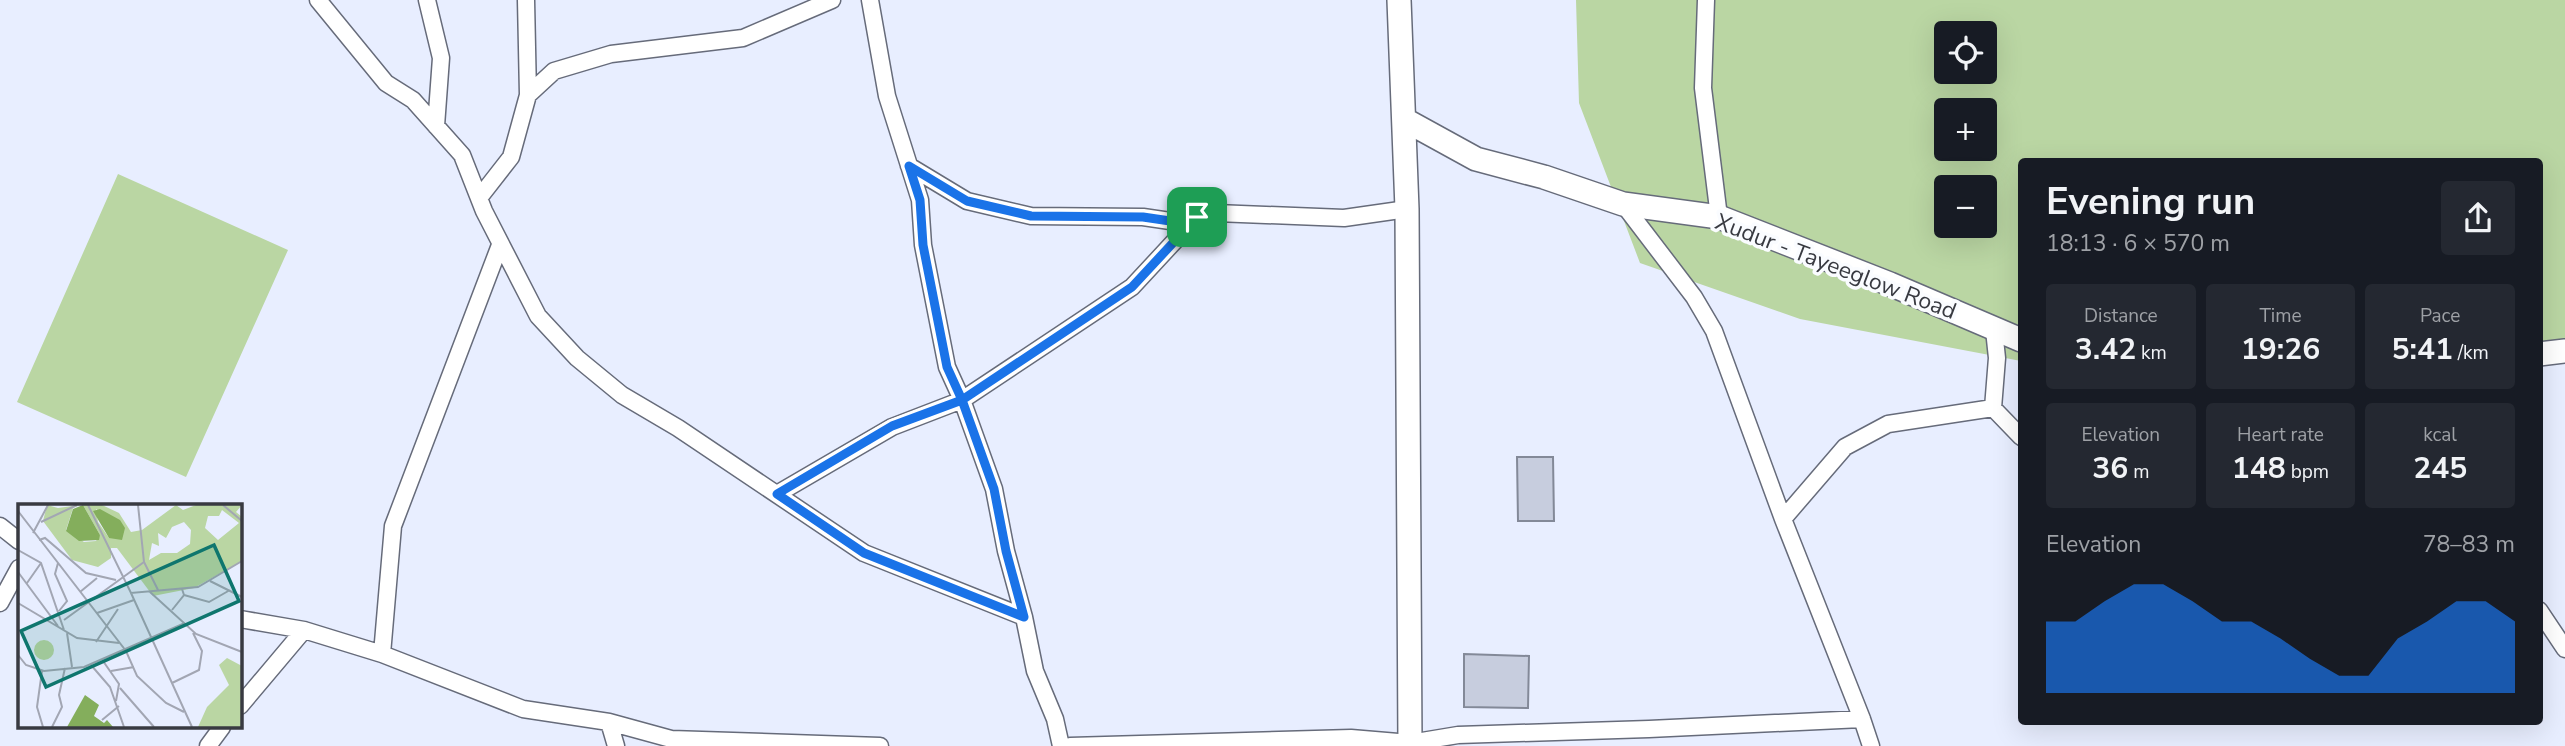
<!DOCTYPE html>
<meta charset="utf-8">
<style>
body{margin:0;font-family:"Nunito Sans",sans-serif;background:#242831;color:#f1f3f6;height:100vh;display:flex;flex-direction:column;font-size:26px;white-space:nowrap}
*{box-sizing:border-box;margin:0}
p{font-size:23px;color:#9ea1a6}
.icon{flex:none;width:38px;height:38px;fill:none;stroke:currentColor;stroke-width:2;stroke-linecap:round;stroke-linejoin:round}
.map{position:relative;flex:1;overflow:hidden}
.sheet{position:absolute;left:2018px;top:158px;width:525px;height:567px;display:flex;flex-direction:column;background:#171b24;border-radius:7px;box-shadow:0 7px 28px #0002}
.sheet>*{flex:none}
.controls{position:absolute;left:1934px;top:21px;display:grid;gap:14px}
.controls a{display:grid;place-items:center;width:63px;height:63px;border-radius:7px;background:#171b24;box-shadow:0 7px 28px #0002;font-size:35px}
.pin{position:absolute;display:grid;place-items:center;width:60px;height:60px;color:#fff;margin:-30px;border-radius:14px;box-shadow:0 4px 10px #0006}
.round{display:grid;place-items:center;flex:none;width:74px;height:74px;border-radius:7px;background:#242831}
.summary{display:flex;align-items:center;justify-content:space-between;height:119px;padding:0 28px}
h1{font-size:38px;font-weight:700;line-height:52px}
.stats{display:grid;grid-template-columns:repeat(3,1fr);gap:10px;height:119px;padding:7px 28px}
.stats div{display:grid;align-content:center;border-radius:7px;background:#242831;text-align:center}
.stats b{font-size:30px;font-weight:700}
.stats small{font-size:19px;font-weight:400}
.stats p{font-size:19px}
.chart{height:196px;padding:14px 28px}
.chart p{display:flex;justify-content:space-between}
.chart svg{width:100%;height:126px;margin-top:7px;fill:#1a73e8;opacity:.7}
.map>svg:first-child{display:block}
</style>
<div class="map">
<svg width="2565" height="746" viewBox="0 0 2565 746">
<rect width="100%" height="100%" fill="#e8eeff"/>
<path fill="#bad6a3" fill-rule="evenodd" d="M1576,0H2565V340L2539,342V161H2021V361L1800,319L1640,263L1579,103ZM1946,33H1984V72H1946ZM1946,110H1984V149H1946ZM1946,187H1984V226H1946Z
M118,174L288,250L186,477L17,402Z"/>
<path fill="#c7cdde" stroke="#838998" stroke-width="2" d="M1517,457H1553L1554,521H1518Z
M1464,654L1529,656L1528,708L1464,707Z"/>
<g fill="none" stroke-linecap="round" stroke-linejoin="round">
<g stroke="#666b7a" stroke-width="19">
<path id="street" d="M318,0L386,83L413,100L462,155L484,211L538,316L577,358L622,395L678,428L864,553L1024,617
M427,0L441,58L436,126
M870,0L887,96L920,200L923,245L947,367L962,400L994,489L1006,551L1024,617L1035,671L1055,719L1061,746
M1706,0L1703,88L1719,217
M528,95L554,71L611,54L743,38L832,0
M909,166L967,201L1031,216L1143,217L1177,222L1216,213L1344,218L1407,209
M479,198L511,157L528,95L526,0
M1623,204L1694,297L1714,331L1783,519L1862,719L1871,746
M1993,408L2021,437
M777,494L892,427L962,400L1132,287L1197,217
M1783,519L1845,447L1888,424L1993,408L1997,358L1994,330
M0,526L19,541
M0,603L19,568
M2539,610L2565,649
M240,619L304,630L382,654L523,709L609,722L671,739L880,746
M382,654L393,526L500,245
M240,706L304,630
M609,722L616,746
M208,746L222,727
M1070,746L1351,738L1410,743L1458,735L1649,729L1862,719"/>
</g>
<g stroke="#666b7a" stroke-width="26">
<path id="secondary" d="M1399,0L1407,209L1410,746
M1405,120L1476,159L1544,177L1623,204L1719,217L1890,284L2021,340
M2539,354L2565,351"/>
</g>
<use href="#street" stroke="#fff" stroke-width="16"/>
<use href="#secondary" stroke="#fff" stroke-width="23"/>
</g>
<g fill="none" stroke-linecap="round" stroke-linejoin="round">
<g stroke="#fff" stroke-width="14">
<path id="route" d="M1197,217L1132,287L962,400L892,426L777,494L864,553L1024,617L1006,551L994,489L962,400L947,367L923,245L920,200L909,166L967,201L1031,216L1143,217L1177,222L1197,217"/>
</g>
<use href="#route" stroke="#1a73e8" stroke-width="9"/>
</g>
<g text-anchor="middle" stroke-width="7" stroke-linejoin="round" paint-order="stroke">
<g font-size="23" fill="#383a41" stroke="#fafcff">
<text transform="translate(1836 266) rotate(21)" y="8">Xudur - Tayeeglow Road</text>
</g>
</g>
<g transform="translate(18 504)">
<rect width="224" height="224" fill="#e8eeff"/>
<path d="M29,1L40,4L62,1L55,4L48,26L66,38L78,37L82,31L65,1H84L101,9L113,28L124,26L158,1L165,6L178,1H224L218,8L224,13V57L176,84L135,92L99,44H93V54L80,63L54,56L25,17ZM78,5L103,22L91,34L80,18ZM204,6L221,19L200,36L187,24L190,12H201ZM166,18L173,26L172,40L159,49H143L131,56L134,39L141,42L140,29L148,34L154,23ZM16 146a10 10 0 1 1 20 0a10 10 0 1 1-20 0ZM209,154L224,162V223H180L189,203L211,181L201,161Z" fill="#bad6a3" fill-rule="evenodd"/>
<path d="M65,1L82,31L81,36L61,37L48,27L55,5ZM82,5L102,16L107,24L104,36L91,34L75,7ZM67,191L81,201L76,212L86,219L89,216L95,223H49Z" fill="#84ae5c"/>
<path fill="none" stroke="#a2a6b3" stroke-width="2" d="M70,1L113,89L180,83L224,57M120,1L126,58L140,86M205,1L224,17M0,7L108,147L119,172L148,199L166,208M23,18L59,1M15,29L30,1M21,36L27,34L68,69L98,76M0,46L23,59L46,126M40,59L37,70L49,97L41,107M0,68L40,122M192,77L224,93M9,79L23,59M62,88L79,74M132,88L178,130L224,148M113,89L174,223M166,91L191,98L212,86M0,99L59,134L101,139M154,106L166,91L164,85M79,109L116,96M46,116L126,58M49,129L54,163M78,138L100,105M0,151L8,161L26,167L66,163L167,119M85,157L101,180L98,197M73,161L92,183L106,223M24,167L19,203L25,223M93,167L116,163M154,179L181,166L184,147L175,129M102,184L136,223M84,216L101,202M34,223L44,203L41,191L47,164"/>
<path fill="#0f766e" fill-opacity="0.15" stroke="#0f766e" stroke-width="3.5" d="M196,41L221,97L28,183L3,127Z"/>
<rect width="224" height="224" fill="none" stroke="#383a41" stroke-width="3.5"/>
</g>
</svg>
<div class="controls">
<a><svg class="icon" aria-label="locate" viewBox="0 0 24 24"><circle cx="12" cy="12" r="6"/><path d="M12 2v4M12 18v4M2 12h4M18 12h4"/></svg></a>
<a>+</a>
<a>−</a>
</div>
<div class="pin" style="left:1197px;top:217px;background:#1e9e55"><svg class="icon" aria-label="arrive" viewBox="0 0 24 24"><path d="M6 21V4h12l-3 4 3 4H6"/></svg></div>
<section class="sheet">
<div class="summary"><div><h1>Evening run</h1><p>18:13 · 6 × 570 m</p></div><a class="round"><svg class="icon" aria-label="share" viewBox="0 0 24 24"><path d="M12 15V3M7 8l5-5 5 5M5 13v7h14v-7"/></svg></a></div>
<div class="stats">
<div><p>Distance</p><b>3.42<small> km</small></b></div>
<div><p>Time</p><b>19:26</b></div>
<div><p>Pace</p><b>5:41<small> /km</small></b></div>
</div>
<div class="stats">
<div><p>Elevation</p><b>36<small> m</small></b></div>
<div><p>Heart rate</p><b>148<small> bpm</small></b></div>
<div><p>kcal</p><b>245</b></div>
</div>
<div class="chart"><p><span>Elevation</span>78–83 m</p>
<svg viewBox="0 0 160 44" preserveAspectRatio="none"><path d="M0 44V19L10 19L20 12L30 6L40 6L50 12L60 19L70 19L80 25L90 32L100 38L110 38L120 25L130 19L140 12L150 12L160 19V44z"/></svg>
</div>
</section>
</div>
